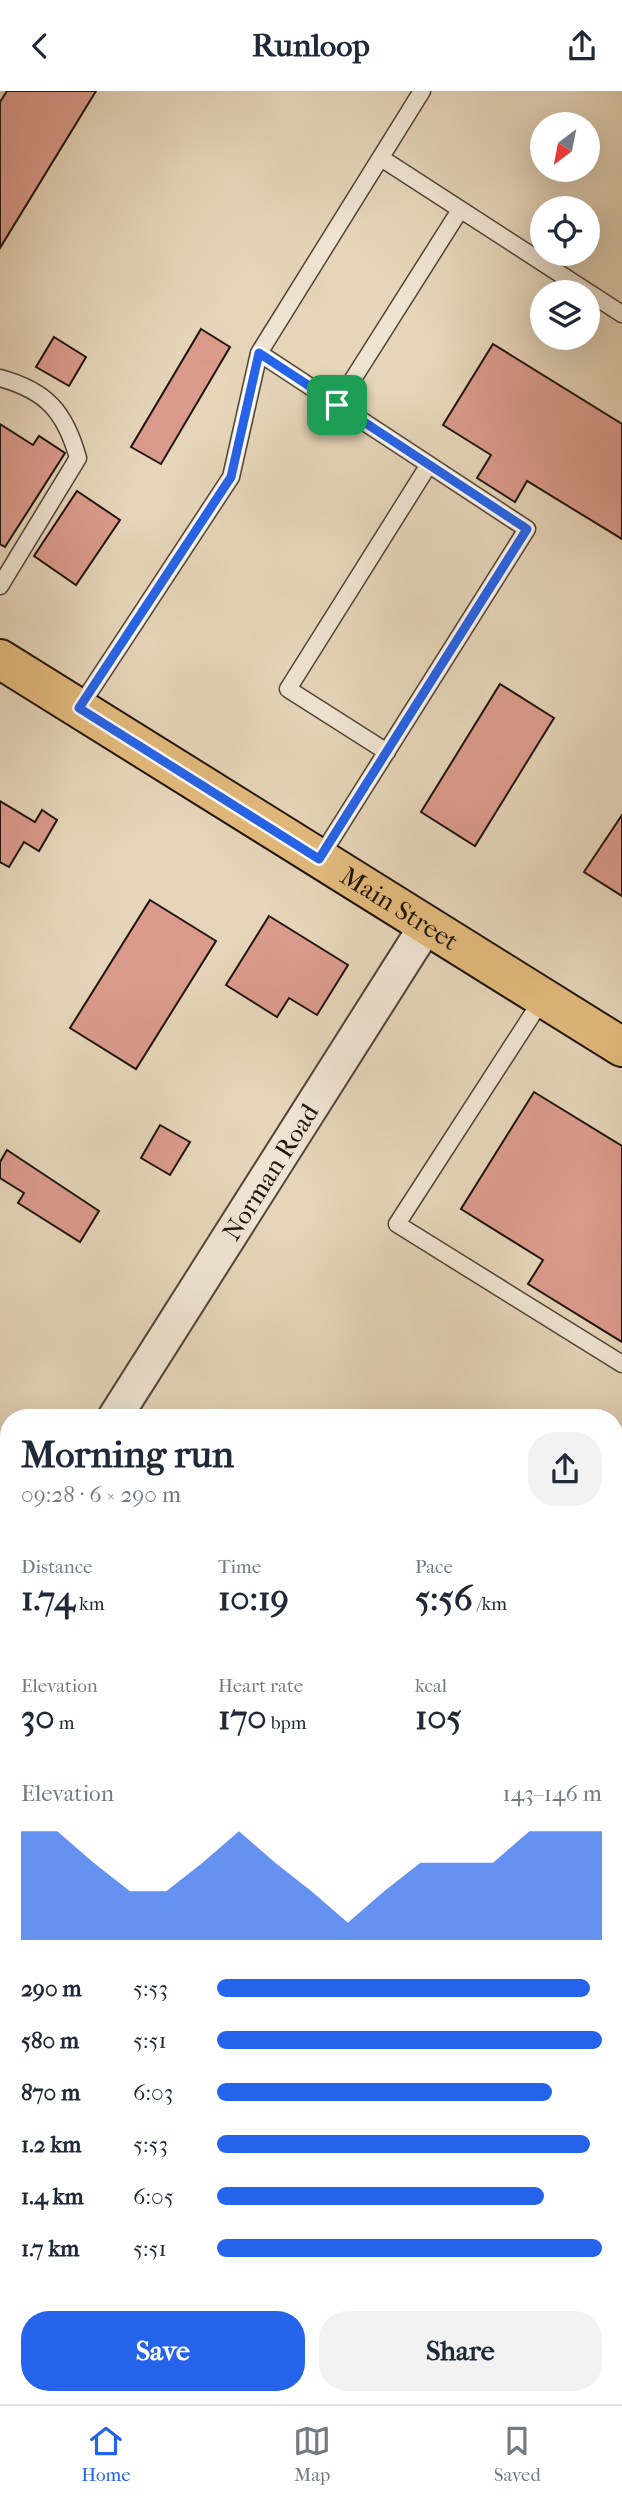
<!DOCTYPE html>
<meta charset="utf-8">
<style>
body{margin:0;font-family:"IM FELL French Canon",serif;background:#f2f2f3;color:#1f2937;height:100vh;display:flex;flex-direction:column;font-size:26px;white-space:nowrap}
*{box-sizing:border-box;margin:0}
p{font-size:23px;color:#747a83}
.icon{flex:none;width:38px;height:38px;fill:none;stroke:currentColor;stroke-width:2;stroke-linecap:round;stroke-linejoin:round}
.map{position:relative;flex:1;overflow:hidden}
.panel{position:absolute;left:0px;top:1318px;width:623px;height:996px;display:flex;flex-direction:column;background:#fff;border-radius:28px 28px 0 0;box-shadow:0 7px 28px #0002}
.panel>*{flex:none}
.needle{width:46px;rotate:212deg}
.tools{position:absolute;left:530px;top:21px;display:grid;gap:14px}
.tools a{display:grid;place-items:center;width:70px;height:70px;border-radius:50%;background:#fff;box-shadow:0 7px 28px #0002;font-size:35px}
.pin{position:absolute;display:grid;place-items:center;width:60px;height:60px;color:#fff;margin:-30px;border-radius:14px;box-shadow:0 4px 10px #0006}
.round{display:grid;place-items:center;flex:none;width:74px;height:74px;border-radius:28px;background:#f2f2f3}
.head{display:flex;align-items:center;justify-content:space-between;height:119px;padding:0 21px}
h1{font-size:38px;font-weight:800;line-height:52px}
.stats{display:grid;grid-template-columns:repeat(3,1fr);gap:10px;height:119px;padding:7px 21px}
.stats div{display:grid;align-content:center}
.stats b{font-size:35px;font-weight:800}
.stats small{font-size:19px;font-weight:400}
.stats p{font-size:19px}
.chart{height:196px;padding:14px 21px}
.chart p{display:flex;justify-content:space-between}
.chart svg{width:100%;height:126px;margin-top:7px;fill:#2563eb;opacity:.7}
.cta{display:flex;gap:14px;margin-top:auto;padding:14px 21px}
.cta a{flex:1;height:80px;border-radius:28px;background:#2563eb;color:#fff;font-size:28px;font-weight:800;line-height:80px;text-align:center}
.cta a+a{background:#f2f2f3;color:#1f2937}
ul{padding:0 21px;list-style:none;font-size:23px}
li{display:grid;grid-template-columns:112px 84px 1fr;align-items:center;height:52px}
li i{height:18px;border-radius:9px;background:#2563eb}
header{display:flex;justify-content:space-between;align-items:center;height:91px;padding:0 21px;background:#fff;font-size:32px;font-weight:800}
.dock{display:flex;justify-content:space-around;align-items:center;height:98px;border-top:2px solid #e0e1e3;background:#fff;font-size:19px;color:#747a83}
.dock a{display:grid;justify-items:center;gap:4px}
.dock .selected{color:#2563eb}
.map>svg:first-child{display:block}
</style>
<header><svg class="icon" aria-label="back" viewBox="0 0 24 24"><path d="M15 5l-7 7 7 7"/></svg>Runloop<svg class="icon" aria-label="share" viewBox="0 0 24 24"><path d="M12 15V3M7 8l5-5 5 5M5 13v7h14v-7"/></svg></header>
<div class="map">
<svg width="622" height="2313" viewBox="0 0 622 2313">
<rect width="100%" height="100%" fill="#e6d5b9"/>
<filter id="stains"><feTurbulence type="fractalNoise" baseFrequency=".00286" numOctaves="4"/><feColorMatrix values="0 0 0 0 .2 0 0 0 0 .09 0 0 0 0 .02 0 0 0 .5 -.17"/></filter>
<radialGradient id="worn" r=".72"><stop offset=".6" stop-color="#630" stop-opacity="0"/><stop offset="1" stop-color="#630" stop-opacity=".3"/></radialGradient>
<path fill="#db9b8c" stroke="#1f140e" stroke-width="2" d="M7,0H96L0,157V11Z
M201,238L230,256L161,373L131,356Z
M54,246L86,266L69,295L36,276Z
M493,253L622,333V448L527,390L515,411L477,387L491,364L443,334Z
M0,333L33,354L39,345L65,362L5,456L0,453Z
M77,400L120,429L76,494L34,465Z
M500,593L554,627L475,755L421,721Z
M0,710L35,731L42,719L57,729L39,760L24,751L9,776L0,771Z
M622,724V805L584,781Z
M150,809L216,850L136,978L70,937Z
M269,825L348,874L317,924L289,907L277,926L226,894Z
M534,1001L622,1055V1251L528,1193L543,1169L461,1118Z
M160,1034L190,1051L170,1084L141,1067Z
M7,1059L99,1120L80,1151L18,1112L24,1102L0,1087V1071Z
M0,1629L9,1634V1680L0,1675Z"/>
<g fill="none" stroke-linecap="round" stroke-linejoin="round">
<g stroke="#514439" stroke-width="19">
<path id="lane" d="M381,67L588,201
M588,201L622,223
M259,262L527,438L319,768
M0,287C47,300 65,321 78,367L0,495
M336,315L460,119
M79,617L231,386L259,262L422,0
M387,661L288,598L428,375
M543,907L397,1133L622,1273"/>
</g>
<g stroke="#514439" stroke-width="37">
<g id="street">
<path id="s1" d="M115,1326L426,835"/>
<path d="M0,1508L9,1494"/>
<path d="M0,2045L9,2050"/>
</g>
</g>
<g stroke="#1f140e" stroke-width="42">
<g id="primary">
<path id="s2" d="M0,568L622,956"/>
</g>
</g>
<use href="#lane" stroke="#efe4d2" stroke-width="16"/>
<use href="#street" stroke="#efe4d2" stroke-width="33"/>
<use href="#primary" stroke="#e3ba7c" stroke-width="38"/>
</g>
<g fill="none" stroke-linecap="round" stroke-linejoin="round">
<g stroke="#fff" stroke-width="14">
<path id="route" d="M259,262L527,438L319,768L79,617L231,386Z"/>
</g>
<use href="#route" stroke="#2563eb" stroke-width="9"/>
</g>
<g text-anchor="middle" stroke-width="5" stroke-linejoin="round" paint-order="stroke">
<g font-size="26" fill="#1f140e" stroke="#efe4d2">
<text dy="9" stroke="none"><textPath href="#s2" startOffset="471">Main Street</textPath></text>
<text dy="9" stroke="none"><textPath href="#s1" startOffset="290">Norman Road</textPath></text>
</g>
</g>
<rect width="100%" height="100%" filter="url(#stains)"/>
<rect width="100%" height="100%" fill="url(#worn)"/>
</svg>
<div class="tools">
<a><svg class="needle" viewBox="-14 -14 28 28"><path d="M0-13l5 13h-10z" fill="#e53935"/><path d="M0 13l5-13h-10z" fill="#747a83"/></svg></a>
<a><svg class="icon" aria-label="locate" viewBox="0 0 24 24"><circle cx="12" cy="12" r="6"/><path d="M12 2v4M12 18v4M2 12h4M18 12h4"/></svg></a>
<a><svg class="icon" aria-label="layers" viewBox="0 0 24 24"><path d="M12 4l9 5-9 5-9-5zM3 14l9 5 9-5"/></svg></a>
</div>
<div class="pin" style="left:337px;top:314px;background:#1e9e55"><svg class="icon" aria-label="arrive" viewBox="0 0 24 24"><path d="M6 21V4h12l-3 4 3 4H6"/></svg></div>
<section class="panel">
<div class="head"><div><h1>Morning run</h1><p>09:28 · 6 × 290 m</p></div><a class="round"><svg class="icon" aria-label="share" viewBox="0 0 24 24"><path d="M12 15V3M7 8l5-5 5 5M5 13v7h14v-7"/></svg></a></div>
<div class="stats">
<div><p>Distance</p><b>1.74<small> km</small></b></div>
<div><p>Time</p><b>10:19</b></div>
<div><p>Pace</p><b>5:56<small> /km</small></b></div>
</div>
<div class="stats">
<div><p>Elevation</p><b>30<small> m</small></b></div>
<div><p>Heart rate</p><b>170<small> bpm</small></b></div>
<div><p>kcal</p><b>105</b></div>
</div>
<div class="chart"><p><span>Elevation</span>143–146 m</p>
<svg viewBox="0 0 160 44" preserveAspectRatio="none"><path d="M0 44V6L10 6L20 17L30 27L40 27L50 17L60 6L70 17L80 27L90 38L100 27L110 17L120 17L130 17L140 6L150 6L160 6V44z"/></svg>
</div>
<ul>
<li><b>290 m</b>5:53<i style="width:97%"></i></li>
<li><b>580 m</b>5:51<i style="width:100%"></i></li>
<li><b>870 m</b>6:03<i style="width:87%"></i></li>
<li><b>1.2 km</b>5:53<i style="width:97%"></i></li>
<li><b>1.4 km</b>6:05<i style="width:85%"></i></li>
<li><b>1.7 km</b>5:51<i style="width:100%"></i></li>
</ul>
<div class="cta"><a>Save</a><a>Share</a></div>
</section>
</div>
<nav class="dock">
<a class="selected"><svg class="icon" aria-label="home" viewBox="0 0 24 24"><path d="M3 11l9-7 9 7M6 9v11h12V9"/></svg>Home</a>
<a><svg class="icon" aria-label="map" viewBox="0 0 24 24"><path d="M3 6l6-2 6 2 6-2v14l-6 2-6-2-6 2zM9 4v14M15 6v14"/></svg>Map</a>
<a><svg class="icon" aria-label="saved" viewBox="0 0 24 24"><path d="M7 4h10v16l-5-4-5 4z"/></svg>Saved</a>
</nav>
